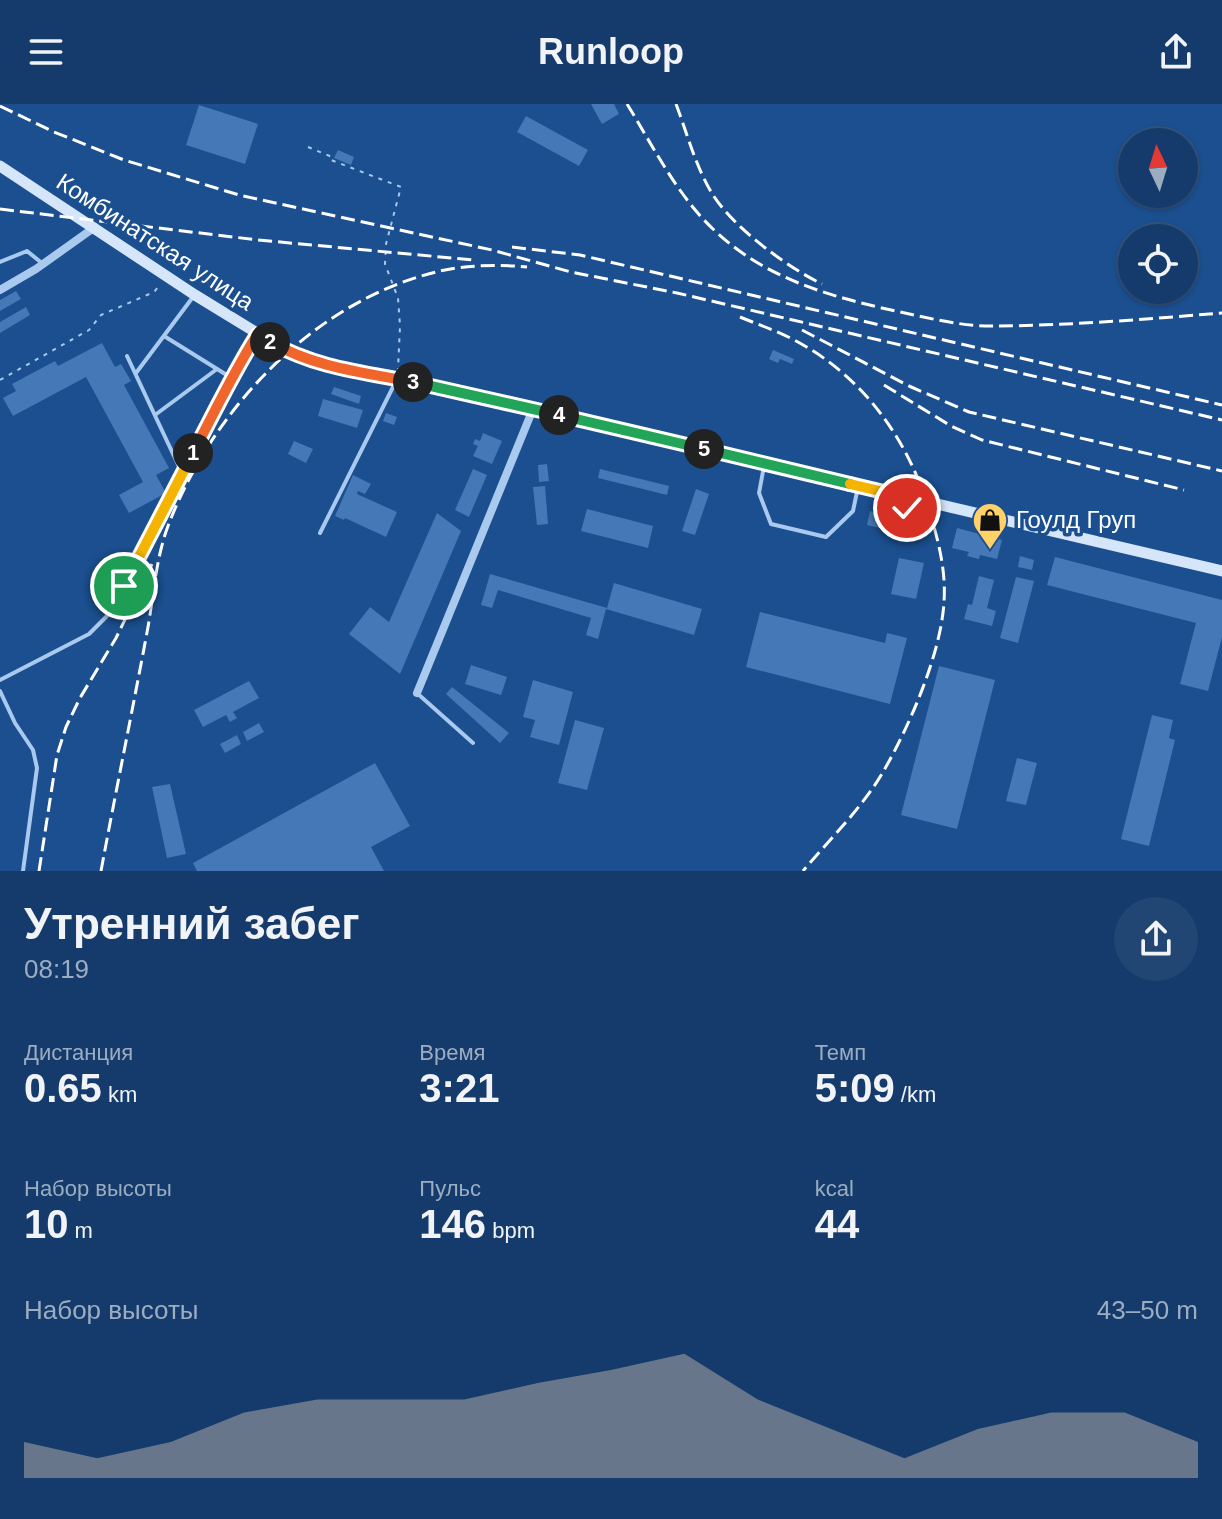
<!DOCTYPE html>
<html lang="ru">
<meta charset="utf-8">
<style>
body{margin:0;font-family:Arial,sans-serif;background:#214673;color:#f1f3f6;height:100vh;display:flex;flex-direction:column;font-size:30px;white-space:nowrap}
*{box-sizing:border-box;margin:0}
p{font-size:26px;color:#9dadc1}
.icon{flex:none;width:44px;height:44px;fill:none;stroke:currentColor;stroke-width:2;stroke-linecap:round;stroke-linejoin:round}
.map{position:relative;height:767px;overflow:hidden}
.side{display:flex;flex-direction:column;background:#143b6b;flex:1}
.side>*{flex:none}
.needle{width:52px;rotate:356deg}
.buttons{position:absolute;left:1118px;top:24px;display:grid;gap:16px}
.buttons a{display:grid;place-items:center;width:80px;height:80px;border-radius:50%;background:#143b6b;box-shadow:0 2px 6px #0004,0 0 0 2px #33557e;font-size:40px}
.pin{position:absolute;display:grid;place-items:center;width:68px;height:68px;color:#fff;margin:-34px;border:4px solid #fff;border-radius:50%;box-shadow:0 2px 8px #0007}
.km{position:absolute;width:40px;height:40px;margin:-20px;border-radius:50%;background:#222;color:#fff;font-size:22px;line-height:40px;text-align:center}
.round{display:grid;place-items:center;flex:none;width:84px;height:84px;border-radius:42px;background:#214673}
.summary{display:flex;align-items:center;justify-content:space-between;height:136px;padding:0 24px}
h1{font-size:44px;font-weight:700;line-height:60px}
.figures{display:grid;grid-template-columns:repeat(3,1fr);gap:12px;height:136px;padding:8px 24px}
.figures div{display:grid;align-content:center}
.figures b{font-size:40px;font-weight:700}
.figures small{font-size:22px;font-weight:400}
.figures p{font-size:22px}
.chart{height:224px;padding:16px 24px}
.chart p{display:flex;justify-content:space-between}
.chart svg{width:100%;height:144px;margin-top:8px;fill:#8c9099;opacity:.7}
header{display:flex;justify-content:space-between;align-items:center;height:104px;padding:0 24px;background:#143b6b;font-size:36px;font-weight:700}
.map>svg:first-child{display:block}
</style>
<header><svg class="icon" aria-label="menu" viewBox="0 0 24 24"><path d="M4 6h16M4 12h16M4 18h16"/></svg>Runloop<svg class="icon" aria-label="share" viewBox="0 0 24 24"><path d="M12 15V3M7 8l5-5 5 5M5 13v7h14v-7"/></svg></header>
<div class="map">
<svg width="1222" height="767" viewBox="0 0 1222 767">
<rect width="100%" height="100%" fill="#1b4f8f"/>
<path fill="#4478b7" d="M591,0H614L619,10L602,20Z
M199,1L258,20L245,60L186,41Z
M526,12L588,46L579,62L517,28Z
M338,46L354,53L351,61L334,54Z
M16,187L21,195L0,207V196Z
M26,203L30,211L0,229V218Z
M102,239L115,263L121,260L131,277L124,281L169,364L156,371L166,389L129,409L119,391L143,378L86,273L13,312L3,294L16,287L12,280L55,257L58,262Z
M773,246L794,255L792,260L780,255L778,259L769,255Z
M334,283L361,292L359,300L331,290Z
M323,295L363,306L357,324L318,312Z
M386,309L397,313L394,321L383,317Z
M483,329L502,337L492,360L473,352L478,342L473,340L475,335L480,337Z
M294,337L313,345L306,359L288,350Z
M547,360L549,377L539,378L538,361Z
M473,365L487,371L469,413L455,406Z
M600,365L669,382L667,391L598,374Z
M353,371L371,380L365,390L358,387L357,390L397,408L386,433L345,414L344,416L335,412Z
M545,382L548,420L537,421L533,383Z
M696,385L709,390L695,431L682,427Z
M587,405L653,422L648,444L581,427Z
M870,407L896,413L893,427L867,421Z
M437,409L461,427L400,570L349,530L370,503L389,518Z
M957,424L1002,436L997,455L980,451L979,455L967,452L969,448L952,444Z
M1020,452L1034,456L1032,466L1018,463Z
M1055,453L1222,496V533L1208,587L1180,580L1196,519L1047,481Z
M899,454L924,459L916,495L891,490Z
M490,470L607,504L614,479L702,505L694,531L606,505L598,535L586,531L591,514L498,486L492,504L481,501Z
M979,472L994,476L987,504L996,507L992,522L964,515L968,500L972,501Z
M1016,473L1034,477L1018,539L1000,534Z
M760,508L885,539L887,529L907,534L890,600L746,563Z
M471,561L507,573L501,591L465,580Z
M939,562L995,576L957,725L901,711Z
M533,576L573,588L559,641L530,633L535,616L523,613Z
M249,577L259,594L233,608L237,614L230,618L226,611L203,623L194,606Z
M452,583L509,629L500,639L446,590Z
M1152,611L1173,616L1169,634L1175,636L1149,742L1121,735Z
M575,616L604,624L587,686L558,679Z
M259,619L264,628L247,637L243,628Z
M237,631L241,640L225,649L220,640Z
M1017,654L1037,659L1026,701L1006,697Z
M375,659L410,722L371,743L384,767H197L193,759Z
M170,680L186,750L167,754L152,683Z"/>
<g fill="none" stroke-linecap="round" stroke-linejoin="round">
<path stroke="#a9c9ee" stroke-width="2" stroke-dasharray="4 6" stroke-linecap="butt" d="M308,43L332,53L331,56L401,83L386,140L385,160L398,194L400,222L398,265
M0,276L89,226L101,211L154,188L159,182"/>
<path stroke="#a9c9ee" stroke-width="4" d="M0,158L27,147L43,160
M164,232L230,273
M127,252L182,369
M136,269L193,193
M155,311L217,265
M764,362L759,389L771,420L826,433L853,407L858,383
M320,429L396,277
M0,576L89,530L107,512L221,298L230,274L256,233
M0,587L15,619L33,646L37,664L23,767
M418,590L473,639"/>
<path stroke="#a9c9ee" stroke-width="8" d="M0,186L36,165L95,123
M417,589L533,305"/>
<path stroke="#d6e6fa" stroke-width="11" d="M0,62L195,191L288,248L303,255L337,265L452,286L1222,467"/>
<path stroke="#fff" stroke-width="3" stroke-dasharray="14 6" stroke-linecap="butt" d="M627,0C653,42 677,91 713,125C765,175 831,193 900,208C929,214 960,222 990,222C1065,222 1147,215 1222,209
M676,0C687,29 696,64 713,91C734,124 787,163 822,180
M0,2L54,28L124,56L239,91L492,146L571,168L677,189L1222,316
M0,105L258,136L473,156
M512,143L580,151L1222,301
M740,213C759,221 778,227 796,237C864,273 909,337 930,409C939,439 946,467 944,498C941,550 909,623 883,668C862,704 830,735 803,767
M802,226L909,282L969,308L1222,367
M884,281L951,322L982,336L1184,386
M39,767L57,651L66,623L80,594L116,534L152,460
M101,767C116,686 133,604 148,523C154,489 156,454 168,422C212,306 313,198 436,168C464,161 498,160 527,163"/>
</g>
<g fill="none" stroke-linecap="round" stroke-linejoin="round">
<g stroke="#fff" stroke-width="16">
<path id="split-1" d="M124,482L193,349"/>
</g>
<g stroke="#fff" stroke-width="16">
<path id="split-2" d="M193,349C214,309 233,269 257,231L270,238"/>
</g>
<g stroke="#fff" stroke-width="16">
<path id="split-3" d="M270,238C317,264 361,268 413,278"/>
</g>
<g stroke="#fff" stroke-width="16">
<path id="split-4" d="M413,278L559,311"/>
</g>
<g stroke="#fff" stroke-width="16">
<path id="split-5" d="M559,311L704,345"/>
</g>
<g stroke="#fff" stroke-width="16">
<path id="split-6" d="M704,345L850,380"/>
</g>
<g stroke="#fff" stroke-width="16">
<path id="split-7" d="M850,380L909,394L907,404"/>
</g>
<use href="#split-1" stroke="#f5b400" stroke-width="10"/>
<use href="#split-2" stroke="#f0652b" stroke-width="10"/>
<use href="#split-3" stroke="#f0652b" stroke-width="10"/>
<use href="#split-4" stroke="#22a559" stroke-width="10"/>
<use href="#split-5" stroke="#22a559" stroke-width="10"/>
<use href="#split-6" stroke="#22a559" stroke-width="10"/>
<use href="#split-7" stroke="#f5b400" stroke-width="10"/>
</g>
<defs>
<g id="shop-pin" transform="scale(1.8)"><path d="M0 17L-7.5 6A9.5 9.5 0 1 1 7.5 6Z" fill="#ffd166" stroke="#1b4f8f"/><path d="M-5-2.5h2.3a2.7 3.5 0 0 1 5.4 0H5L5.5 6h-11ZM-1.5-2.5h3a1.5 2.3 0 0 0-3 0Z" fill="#111"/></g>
</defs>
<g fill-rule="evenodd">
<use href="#shop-pin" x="990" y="416"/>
</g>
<g text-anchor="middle" stroke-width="7" stroke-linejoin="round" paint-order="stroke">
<g font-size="24" fill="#fff" stroke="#1b4f8f">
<text transform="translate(155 138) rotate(33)" y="8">Комбинатская улица</text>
</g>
<g font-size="24" fill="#fff" stroke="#1b4f8f" text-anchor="start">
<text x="1016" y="424">Гоулд Груп</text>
</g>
</g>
</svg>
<div class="buttons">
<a><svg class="needle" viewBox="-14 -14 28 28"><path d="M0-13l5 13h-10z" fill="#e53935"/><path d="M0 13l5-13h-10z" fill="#9dadc1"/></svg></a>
<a><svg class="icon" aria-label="locate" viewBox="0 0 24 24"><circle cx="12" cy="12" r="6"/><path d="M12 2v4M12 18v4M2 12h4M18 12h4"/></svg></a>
</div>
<div class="pin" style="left:124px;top:482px;background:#1e9e55"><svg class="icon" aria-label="arrive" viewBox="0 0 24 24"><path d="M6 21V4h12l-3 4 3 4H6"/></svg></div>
<div class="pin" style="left:907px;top:404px;background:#d93025"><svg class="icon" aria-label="check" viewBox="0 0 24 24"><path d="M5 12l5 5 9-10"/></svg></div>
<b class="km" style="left:193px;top:349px">1</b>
<b class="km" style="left:270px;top:238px">2</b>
<b class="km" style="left:413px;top:278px">3</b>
<b class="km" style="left:559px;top:311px">4</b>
<b class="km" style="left:704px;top:345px">5</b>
</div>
<section class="side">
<div class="summary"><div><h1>Утренний забег</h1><p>08:19</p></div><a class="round"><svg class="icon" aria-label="share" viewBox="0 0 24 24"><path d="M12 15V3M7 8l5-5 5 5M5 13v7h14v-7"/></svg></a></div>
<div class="figures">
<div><p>Дистанция</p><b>0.65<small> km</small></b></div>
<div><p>Время</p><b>3:21</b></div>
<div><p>Темп</p><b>5:09<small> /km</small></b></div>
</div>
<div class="figures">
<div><p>Набор высоты</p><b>10<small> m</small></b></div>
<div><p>Пульс</p><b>146<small> bpm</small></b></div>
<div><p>kcal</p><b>44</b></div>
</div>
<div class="chart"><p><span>Набор высоты</span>43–50 m</p>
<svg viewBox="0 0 160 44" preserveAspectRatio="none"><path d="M0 44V33L10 38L20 33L30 24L40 20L50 20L60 20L70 15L80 11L90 6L100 20L110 29L120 38L130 29L140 24L150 24L160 33V44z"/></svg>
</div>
</section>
